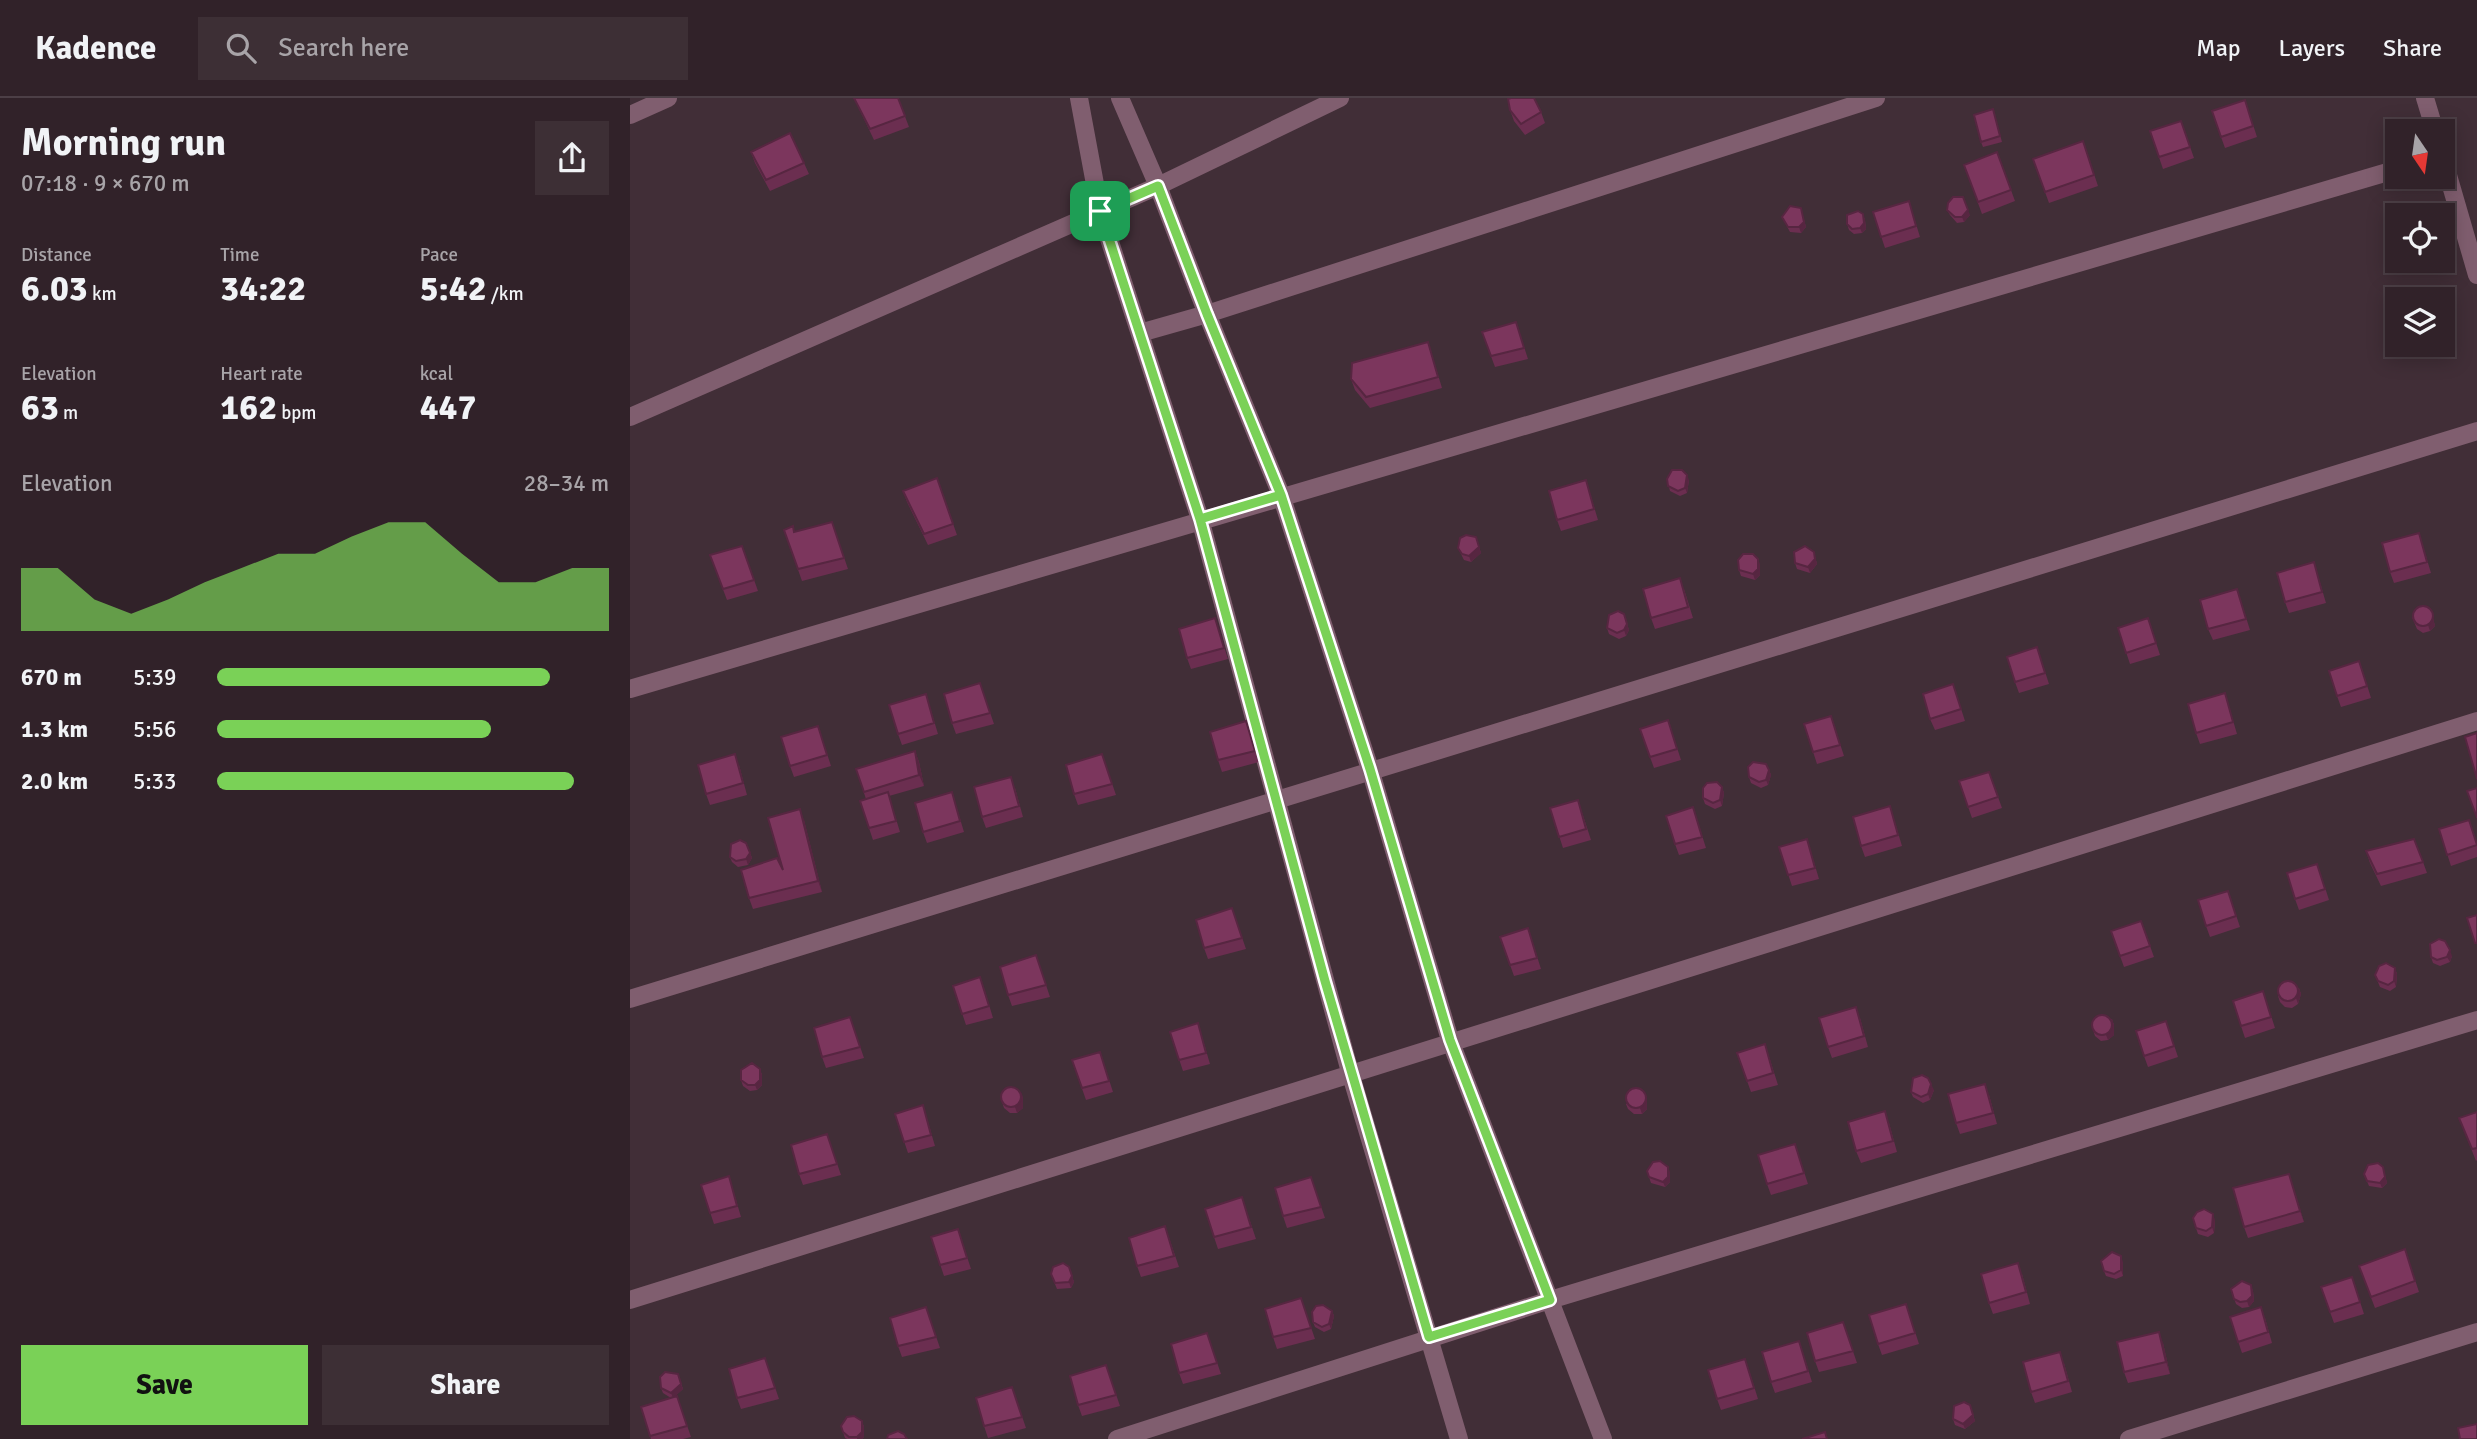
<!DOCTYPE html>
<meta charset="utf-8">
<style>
body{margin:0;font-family:Signika,sans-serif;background:#3d2f35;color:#f1f3f6;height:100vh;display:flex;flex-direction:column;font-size:26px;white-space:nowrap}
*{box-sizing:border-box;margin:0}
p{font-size:23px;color:#a8a4a8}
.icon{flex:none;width:38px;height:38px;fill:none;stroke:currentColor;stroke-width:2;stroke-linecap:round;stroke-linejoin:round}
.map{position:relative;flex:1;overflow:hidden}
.sheet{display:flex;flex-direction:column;background:#312229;width:630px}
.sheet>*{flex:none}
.needle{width:46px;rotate:167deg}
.controls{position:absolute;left:1755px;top:21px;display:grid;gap:14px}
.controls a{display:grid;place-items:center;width:70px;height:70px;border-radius:0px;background:#312229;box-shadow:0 4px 18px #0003,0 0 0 2px #4c3f46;font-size:35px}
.pin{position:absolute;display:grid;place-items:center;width:60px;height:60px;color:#fff;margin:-30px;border-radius:14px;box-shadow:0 4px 10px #0006}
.round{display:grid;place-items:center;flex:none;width:74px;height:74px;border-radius:0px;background:#3d2f35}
.headline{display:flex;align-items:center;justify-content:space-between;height:119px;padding:0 21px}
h1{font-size:38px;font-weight:800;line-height:52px}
.figures{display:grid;grid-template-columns:repeat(3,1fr);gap:10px;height:119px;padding:7px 21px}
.figures div{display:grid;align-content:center}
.figures b{font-size:35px;font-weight:800}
.figures small{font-size:19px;font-weight:400}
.figures p{font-size:19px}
.chart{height:196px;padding:14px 21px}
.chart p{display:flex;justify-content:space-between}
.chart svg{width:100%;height:126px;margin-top:7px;fill:#7ad157;opacity:.7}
.action{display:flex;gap:14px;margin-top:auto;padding:14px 21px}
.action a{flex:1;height:80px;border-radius:0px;background:#7ad157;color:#111;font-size:28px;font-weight:800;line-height:80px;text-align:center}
.action a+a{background:#3d2f35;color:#f1f3f6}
ul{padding:0 21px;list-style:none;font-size:23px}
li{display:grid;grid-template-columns:112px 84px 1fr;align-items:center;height:52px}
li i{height:18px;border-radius:9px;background:#7ad157}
header{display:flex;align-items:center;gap:42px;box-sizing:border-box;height:98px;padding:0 35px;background:#312229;border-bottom:2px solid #4c3f46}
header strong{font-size:33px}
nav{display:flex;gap:38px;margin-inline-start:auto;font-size:24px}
.search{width:490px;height:63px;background:#3d2f35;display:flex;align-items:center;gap:18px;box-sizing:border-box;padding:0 24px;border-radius:0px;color:#a8a4a8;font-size:26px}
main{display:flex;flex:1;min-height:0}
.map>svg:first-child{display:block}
</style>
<header>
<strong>Kadence</strong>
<div class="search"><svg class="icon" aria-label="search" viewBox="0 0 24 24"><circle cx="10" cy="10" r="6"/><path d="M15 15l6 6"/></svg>Search here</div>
<nav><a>Map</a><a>Layers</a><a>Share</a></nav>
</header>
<main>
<section class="sheet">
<div class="headline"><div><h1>Morning run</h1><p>07:18 · 9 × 670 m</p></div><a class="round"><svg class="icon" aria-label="share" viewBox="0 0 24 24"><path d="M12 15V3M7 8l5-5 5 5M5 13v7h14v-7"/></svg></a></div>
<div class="figures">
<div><p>Distance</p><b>6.03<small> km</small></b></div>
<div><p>Time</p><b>34:22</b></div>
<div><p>Pace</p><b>5:42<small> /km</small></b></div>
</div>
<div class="figures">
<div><p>Elevation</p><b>63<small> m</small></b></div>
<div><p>Heart rate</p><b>162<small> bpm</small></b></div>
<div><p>kcal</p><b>447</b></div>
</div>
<div class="chart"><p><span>Elevation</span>28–34 m</p>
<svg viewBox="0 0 160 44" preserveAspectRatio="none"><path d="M0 44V22L10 22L20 33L30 38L40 33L50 27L60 22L70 17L80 17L90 11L100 6L110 6L120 17L130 27L140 27L150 22L160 22V44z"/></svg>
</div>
<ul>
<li><b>670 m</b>5:39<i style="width:85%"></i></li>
<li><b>1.3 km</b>5:56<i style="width:70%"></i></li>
<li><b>2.0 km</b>5:33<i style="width:91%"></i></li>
</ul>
<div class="action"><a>Save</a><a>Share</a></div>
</section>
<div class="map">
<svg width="1847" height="1341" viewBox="0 0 1847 1341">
<rect width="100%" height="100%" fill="#412e37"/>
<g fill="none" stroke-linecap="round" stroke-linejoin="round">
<path stroke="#805e6f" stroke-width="18" d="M449,0L470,113L570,421L720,974L829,1341
M490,0L528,88L577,216L651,397L740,671L820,942L973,1341
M1795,0L1805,33
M0,17L38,0
M1813,60L1847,177
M510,235L577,216L1246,0
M0,319L528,88L710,0
M0,591L1768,71
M0,901L1847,333
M0,1202L1847,623
M487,1341L920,1202L1847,922
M1499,1341L1847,1234"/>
</g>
<path fill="#6b2e50" d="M224,0H268L279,29L244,42Z
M1615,2L1627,39L1595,50L1591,39Z
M1363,11L1372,44L1353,49L1351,44Z
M880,12L911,14L915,25L895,37L884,23Z
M1551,23L1564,60L1533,71L1520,33Z
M1453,43L1468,88L1419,105L1403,61Z
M121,54L174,65L179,76L140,93L125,65Z
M1367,54L1385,103L1352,116L1334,67Z
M1279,103L1290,139L1255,150L1243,114Z
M1171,110L1176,129L1171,135L1160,134L1152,119Z
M1317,112L1340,117L1334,124L1327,125L1320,117Z
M1233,116L1235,122L1236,131L1232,135L1224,136L1219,132L1217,126Z
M886,224L898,261L865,269L852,234Z
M798,244L812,290L740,310L725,292L721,281Z
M307,380L327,437L298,447L277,404L273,393Z
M1037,381L1059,382L1057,395L1050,398L1040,393Z
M956,382L968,422L931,433L927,422Z
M202,424L218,471L172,483L154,432L165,434Z
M1789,435L1801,475L1764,485L1760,474Z
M846,439L851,455L841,464L834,462L828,450Z
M112,448L128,493L97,502L80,457Z
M1184,454L1187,466L1180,475L1167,471L1165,465Z
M1684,464L1696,505L1659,515L1655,504Z
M1130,466V477L1125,482L1111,478L1109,472Z
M1054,491L1063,520L1025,531L1021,520Z
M1607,491L1620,532L1583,542L1578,531Z
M1801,512L1805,528L1800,533L1793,535L1787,531L1782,519Z
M994,516L999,532L996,538L989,541L979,536L977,530Z
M585,520L598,561L561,571L557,560Z
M1518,520L1530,557L1500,566L1488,530Z
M1407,549L1419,586L1389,595L1385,584Z
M1733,574L1741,600L1711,609L1707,598Z
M350,585L364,626L326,636L322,625Z
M1323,586L1335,623L1305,632L1300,621Z
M1595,595L1607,636L1570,646L1566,635Z
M296,596L308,636L272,647L268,636Z
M1201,618L1214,658L1187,666L1174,626Z
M1038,622L1051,662L1024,670L1020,659Z
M616,623L629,664L592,674L588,662Z
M188,628L201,668L164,679L160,668Z
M285,653L289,664L294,688L259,698L270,734L243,742L230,703L236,701L226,671Z
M472,656L486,697L448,707L444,696Z
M109,667L117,697L80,707L76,696Z
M1139,672L1141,677L1138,687L1131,690L1121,685L1119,679Z
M1359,674L1372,710L1342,720L1329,683Z
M1092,689L1094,695L1092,708L1085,711L1075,706L1073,700Z
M385,690L393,719L356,730L352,719Z
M322,694L334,734L297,745L293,734Z
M948,702L961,742L933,750L920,710Z
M1260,708L1272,748L1235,759L1231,748Z
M1063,709L1076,750L1049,757L1045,746Z
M174,722L192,794L123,811L119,800L153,772Z
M1809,731L1847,745V759L1821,768Z
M1177,741L1189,781L1162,788L1149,749Z
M116,745L122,760L118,767L108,769L102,764L100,759Z
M1736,753L1793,764L1797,775L1751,788L1740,765Z
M1691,777L1699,802L1669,812L1665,801Z
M1598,793L1610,829L1580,839L1576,828Z
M602,810L616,851L578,861L574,850Z
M1511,823L1524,859L1494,869L1481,833Z
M898,830L911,871L884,878L870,839Z
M406,857L420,899L382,908L378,897Z
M1822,858L1820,864L1810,868L1803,865L1801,859Z
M1765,870L1767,876L1766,889L1760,893L1750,889L1745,877Z
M323,888L354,890L363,920L336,927Z
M1669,890L1671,896L1668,906L1662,910L1655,909L1650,904L1648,898Z
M1637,905L1645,930L1615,940L1611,928Z
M220,919L234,960L196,970L192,959Z
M1230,920L1238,949L1202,960L1198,949Z
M1482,921L1484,927V937L1478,942L1471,943L1465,938L1463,932Z
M1536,923L1548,959L1518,969L1514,958Z
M568,925L580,966L553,973L540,934Z
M1135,946L1148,987L1121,994L1107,955Z
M470,954L483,994L456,1002L442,962Z
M130,971L132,977V987L127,992L120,993L113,988L111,982Z
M1304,992L1300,1002L1293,1005L1283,999L1281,994Z
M1015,995L1017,1000V1011L1012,1016H1004L998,1011L996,1006Z
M1359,997L1367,1026L1330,1036L1326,1025Z
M393,999V1010L387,1015H380L374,1010L372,1004Z
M293,1007L305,1048L278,1055L265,1016Z
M1847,1014V1062L1846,1063L1829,1020Z
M1259,1025L1267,1054L1231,1065L1226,1053Z
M197,1036L211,1077L173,1087L169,1076Z
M1165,1046L1178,1086L1141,1097L1137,1086Z
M1753,1069L1757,1085L1752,1090L1739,1088L1734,1076Z
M1017,1073L1040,1074V1084L1035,1089L1021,1085Z
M1659,1076L1674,1124L1618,1140L1614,1129Z
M99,1078L111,1119L84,1126L71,1087Z
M681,1079L695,1120L657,1130L653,1118Z
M612,1099L626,1141L588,1151L584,1139Z
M1585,1122L1584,1135L1578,1139L1568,1136L1566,1130Z
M535,1128L549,1169L511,1179L507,1168Z
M328,1131L341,1171L314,1178L301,1139Z
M1775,1151L1789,1194L1745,1210L1729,1168Z
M1493,1164V1178L1486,1181L1476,1178L1474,1173Z
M439,1169L444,1184L441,1190L427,1191L421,1176Z
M1392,1176L1400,1206L1363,1216L1359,1205Z
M1722,1179L1734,1216L1704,1225L1691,1189Z
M1621,1187L1623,1193L1624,1203L1619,1209L1612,1210L1606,1206L1601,1191Z
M671,1200L685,1241L647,1251L643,1239Z
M1276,1206L1289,1246L1252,1257L1248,1246Z
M296,1209L310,1250L272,1259L268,1248Z
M702,1213L704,1218L701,1231L694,1234L685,1229L683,1224Z
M1600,1219L1635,1220L1642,1245L1612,1255Z
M1213,1224L1227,1265L1189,1274L1185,1263Z
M577,1235L591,1276L553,1286L549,1275Z
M1533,1245L1540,1276L1498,1285L1494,1274Z
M1173,1255L1182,1284L1145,1295L1141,1284Z
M135,1260L149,1301L111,1311L107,1300Z
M1434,1265L1442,1294L1405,1305L1401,1294Z
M476,1267L490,1308L452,1318L448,1307Z
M1119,1272L1128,1301L1091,1312L1087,1301Z
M48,1276L53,1291L44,1299L47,1298L61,1339L53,1341H21L11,1309L41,1300L33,1295L31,1290Z
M382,1289L396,1330L358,1340L354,1328Z
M1340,1307L1345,1323L1335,1331L1325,1327L1323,1321Z
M232,1323L234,1329V1339L232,1341H217L215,1340L211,1328Z"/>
<path fill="#572641" d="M1171,110L1176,129L1171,135L1169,129Z
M1338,112L1340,117L1334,124L1332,119Z
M1233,116L1235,122L1236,131L1232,135L1230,130Z
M1057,377L1059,382L1057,395L1055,390Z
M849,449L851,455L841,464L839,458Z
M1184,454L1187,466L1180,475L1178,469Z
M1128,461L1130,466V477L1125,482L1123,476Z
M1801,512L1805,528L1800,533L1798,527Z
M997,526L999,532L996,538L994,532Z
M285,653L289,664L294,688L289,677Z
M1139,672L1141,677L1138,687L1136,682Z
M1092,689L1094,695L1092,708L1090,702Z
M170,711L174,722L192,794L188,783Z
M120,755L122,760L118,767L116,761Z
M1820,852L1822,858L1820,864L1817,859Z
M1765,870L1767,876L1766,889L1764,883Z
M1669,890L1671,896L1668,906L1666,900Z
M1482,921L1484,927V937L1478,942L1476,937Z
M130,971L132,977V987L127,992L125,987Z
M1301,986L1304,992L1300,1002L1298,996Z
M391,994L393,999V1010L387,1015L385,1009Z
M1015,995L1017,1000V1011L1012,1016L1010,1010Z
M1038,1069L1040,1074V1084L1035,1089L1033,1084Z
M1753,1069L1757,1085L1752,1090L1750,1085Z
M1659,1076L1663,1088L1674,1124L1670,1113Z
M1583,1116L1585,1122L1584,1135L1582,1129Z
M1491,1158L1493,1164V1178L1491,1172Z
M442,1178L444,1184L441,1190L439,1184Z
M1621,1187L1623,1193L1624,1203L1619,1209L1617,1203Z
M702,1213L704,1218L701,1231L699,1226Z
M1529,1234L1533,1245L1540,1276L1536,1264Z
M51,1286L53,1291L43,1300L41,1295Z
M1343,1317L1345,1323L1335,1331L1333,1326Z
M232,1323L234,1329V1339L232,1341H227V1339Z"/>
<path fill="#7c365d" stroke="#572641" stroke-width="2" d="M224,0H268L275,18L240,31Z
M881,0H904L911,14L891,26L880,12L878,1Z
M1615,2L1623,28L1591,39L1582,13Z
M1363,11L1370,38L1351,44L1344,17Z
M1551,23L1560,49L1529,59L1520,33Z
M160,35L174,65L136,82L121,54Z
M1453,43L1464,77L1415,94L1403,61Z
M1367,54L1381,92L1348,104L1334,67Z
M1323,99H1333L1338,112L1332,119H1325L1317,112L1318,105Z
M1279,103L1286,128L1251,139L1243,114Z
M1160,108L1171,110L1174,124L1169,129H1158L1152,119Z
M1228,113L1233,116L1234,125L1230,130L1222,131L1217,126V117Z
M886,224L894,250L861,258L852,234Z
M798,244L808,279L736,299L721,281L722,265Z
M1042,372H1052L1057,377L1055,390L1048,393L1038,388L1037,381Z
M307,380L323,426L294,436L273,393Z
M956,382L964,411L927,422L919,393Z
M202,424L214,460L168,471L154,432L163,428L164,434Z
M1789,435L1797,464L1760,474L1752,445Z
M836,437L846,439L849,449L839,458L832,456L828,450L830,440Z
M112,448L124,482L93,491L80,457Z
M1175,448L1184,454L1185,461L1178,469L1165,465L1164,454Z
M1113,456H1123L1128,461V471L1123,476L1109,472L1108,462Z
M1684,464L1692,494L1655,504L1647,475Z
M1050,480L1058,509L1021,520L1013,491Z
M1607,491L1616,521L1578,531L1570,502Z
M1783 518a10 10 0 1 1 20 0a10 10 0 1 1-20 0Z
M988,513L994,516L997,526L994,532L987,535L977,530L979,517Z
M585,520L594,550L557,560L549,531Z
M1518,520L1526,545L1496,555L1488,530Z
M1407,549L1415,575L1385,584L1377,559Z
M1729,563L1737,588L1707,598L1699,573Z
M350,585L360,615L322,625L314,596Z
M1323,586L1331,611L1300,621L1293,596Z
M1595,595L1603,624L1566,635L1558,606Z
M296,596L304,625L268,636L259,607Z
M1201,618L1210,647L1183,654L1174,626Z
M1038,622L1047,651L1020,659L1010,631Z
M616,623L625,653L588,662L580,634Z
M188,628L197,657L160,668L151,639Z
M1847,635V681L1835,639Z
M285,653L289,677L234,694L226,671Z
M105,656L113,685L76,696L68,667Z
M472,656L482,686L444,696L436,667Z
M1123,664L1136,666L1139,672L1136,682L1129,684L1119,679L1118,669Z
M1359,674L1368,699L1338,709L1329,683Z
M381,679L389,708L352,719L344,689Z
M1087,684L1092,689L1090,702L1083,705L1073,700V690L1077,685Z
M1847,690V720L1837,693Z
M258,694L266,723L239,730L230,703Z
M322,694L330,723L293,734L285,705Z
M948,702L956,731L929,739L920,710Z
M1260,708L1268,737L1231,748L1223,719Z
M1063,709L1072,739L1045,746L1036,718Z
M170,711L188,783L119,800L111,772L147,760L153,772L138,720Z
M1839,722L1847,747L1817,757L1809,731Z
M1177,741L1185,770L1158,777L1149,749Z
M1784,741L1793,764L1747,776L1736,753Z
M110,742L116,745L120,755L116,761L106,763L100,759L101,746Z
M1687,766L1695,791L1665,801L1657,775Z
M1598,793L1606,818L1576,828L1568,802Z
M602,810L612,840L574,850L566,822Z
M1847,817V845H1845L1837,820Z
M1511,823L1520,848L1490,858L1481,833Z
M898,830L907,860L880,867L870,839Z
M1809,841L1815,843L1820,852L1817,859L1807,862L1801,859L1800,846Z
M406,857L416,887L378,897L370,869Z
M1756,865L1765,870L1764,883L1758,887L1748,883L1745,877L1749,868Z
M350,879L359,908L332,916L323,888Z
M1648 893a10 10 0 1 1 20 0a10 10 0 1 1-20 0Z
M1633,893L1641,919L1611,928L1603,903Z
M1226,909L1234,938L1198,949L1189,920Z
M1462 927a10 10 0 1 1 20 0a10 10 0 1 1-20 0Z
M220,919L230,949L192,959L184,930Z
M1536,923L1544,948L1514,958L1506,933Z
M568,925L576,955L549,962L540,934Z
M1135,946L1143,975L1117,983L1107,955Z
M470,954L479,983L452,990L442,962Z
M122,965L130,971V982L125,987H118L111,982V972Z
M1292,977L1298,980L1301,986L1298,996L1291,999L1281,994L1283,980Z
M1355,986L1363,1015L1326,1025L1318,996Z
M371 999a10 10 0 1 1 20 0a10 10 0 1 1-20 0Z
M996 1000a10 10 0 1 1 20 0a10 10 0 1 1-20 0Z
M293,1007L301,1037L274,1044L265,1016Z
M1255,1013L1263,1043L1226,1053L1218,1024Z
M1847,1014V1050L1842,1051L1829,1020Z
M197,1036L207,1066L169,1076L161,1047Z
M1165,1046L1174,1075L1137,1086L1128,1057Z
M1030,1063L1038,1069V1079L1033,1084L1019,1079L1017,1073L1023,1064Z
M1748,1065L1753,1069L1755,1079L1750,1085L1737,1083L1734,1076L1738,1067Z
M1659,1076L1670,1113L1614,1129L1603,1090Z
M99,1078L107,1108L80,1115L71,1087Z
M681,1079L691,1109L653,1118L645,1090Z
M612,1099L621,1129L584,1139L575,1111Z
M1574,1111L1583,1116L1582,1129L1576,1133L1566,1130L1563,1120L1567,1114Z
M535,1128L544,1158L507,1168L499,1140Z
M328,1131L337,1160L310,1167L301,1139Z
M1775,1151L1785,1183L1741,1199L1729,1168Z
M1482,1154L1491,1158V1172L1484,1176L1474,1173L1471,1163Z
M433,1165L439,1169L442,1178L439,1184L425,1185L421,1176L423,1169Z
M1388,1165L1396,1194L1359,1205L1351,1176Z
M1722,1179L1730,1204L1700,1214L1691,1189Z
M1612,1183L1621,1187L1622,1198L1617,1203L1610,1204L1604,1201L1601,1191Z
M671,1200L681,1230L643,1239L635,1211Z
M1276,1206L1285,1235L1248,1246L1239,1217Z
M693,1207L702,1213L699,1226L692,1229L683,1224L682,1214L686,1208Z
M296,1209L306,1239L268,1248L260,1220Z
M1631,1209L1638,1234L1608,1244L1600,1219Z
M1213,1224L1223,1253L1185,1263L1177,1235Z
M1529,1234L1536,1264L1494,1274L1487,1244Z
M577,1235L587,1265L549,1275L541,1246Z
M1169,1243L1178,1273L1141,1284L1132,1254Z
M1430,1254L1438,1283L1401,1294L1393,1264Z
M135,1260L145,1290L107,1300L99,1271Z
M1115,1261L1124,1290L1087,1301L1078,1272Z
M476,1267L486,1297L448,1307L440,1278Z
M35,1274L48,1276L51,1286L41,1295L31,1290L30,1279Z
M382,1289L392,1319L354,1328L346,1300Z
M47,1298L57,1328L20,1338L11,1309Z
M1334,1304L1340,1307L1343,1317L1333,1326L1323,1321L1324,1308Z
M224,1318L232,1323V1334L227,1339H219L213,1334L211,1328L217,1319Z
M1847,1326V1341H1830L1828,1330Z
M268,1333L274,1336L277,1341H257L258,1337Z
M1195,1334L1197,1341H1172Z"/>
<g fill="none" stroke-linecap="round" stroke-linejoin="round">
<g stroke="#fff" stroke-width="14">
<path id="route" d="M470,113L570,421L651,397L740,671L820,942L920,1202L799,1239L695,883L570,421L651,397L577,216L528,88L470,113"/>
</g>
<use href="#route" stroke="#7ad157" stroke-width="9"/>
</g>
</svg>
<div class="controls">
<a><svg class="needle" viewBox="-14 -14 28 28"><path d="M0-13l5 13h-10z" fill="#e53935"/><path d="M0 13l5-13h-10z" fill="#a8a4a8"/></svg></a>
<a><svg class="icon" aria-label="locate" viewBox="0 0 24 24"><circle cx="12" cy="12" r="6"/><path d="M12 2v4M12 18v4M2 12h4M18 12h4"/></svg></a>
<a><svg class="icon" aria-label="layers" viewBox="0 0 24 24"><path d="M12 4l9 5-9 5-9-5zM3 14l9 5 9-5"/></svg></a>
</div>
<div class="pin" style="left:470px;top:113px;background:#1e9e55"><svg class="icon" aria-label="arrive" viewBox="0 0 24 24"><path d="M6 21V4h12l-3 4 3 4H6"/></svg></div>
</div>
</main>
